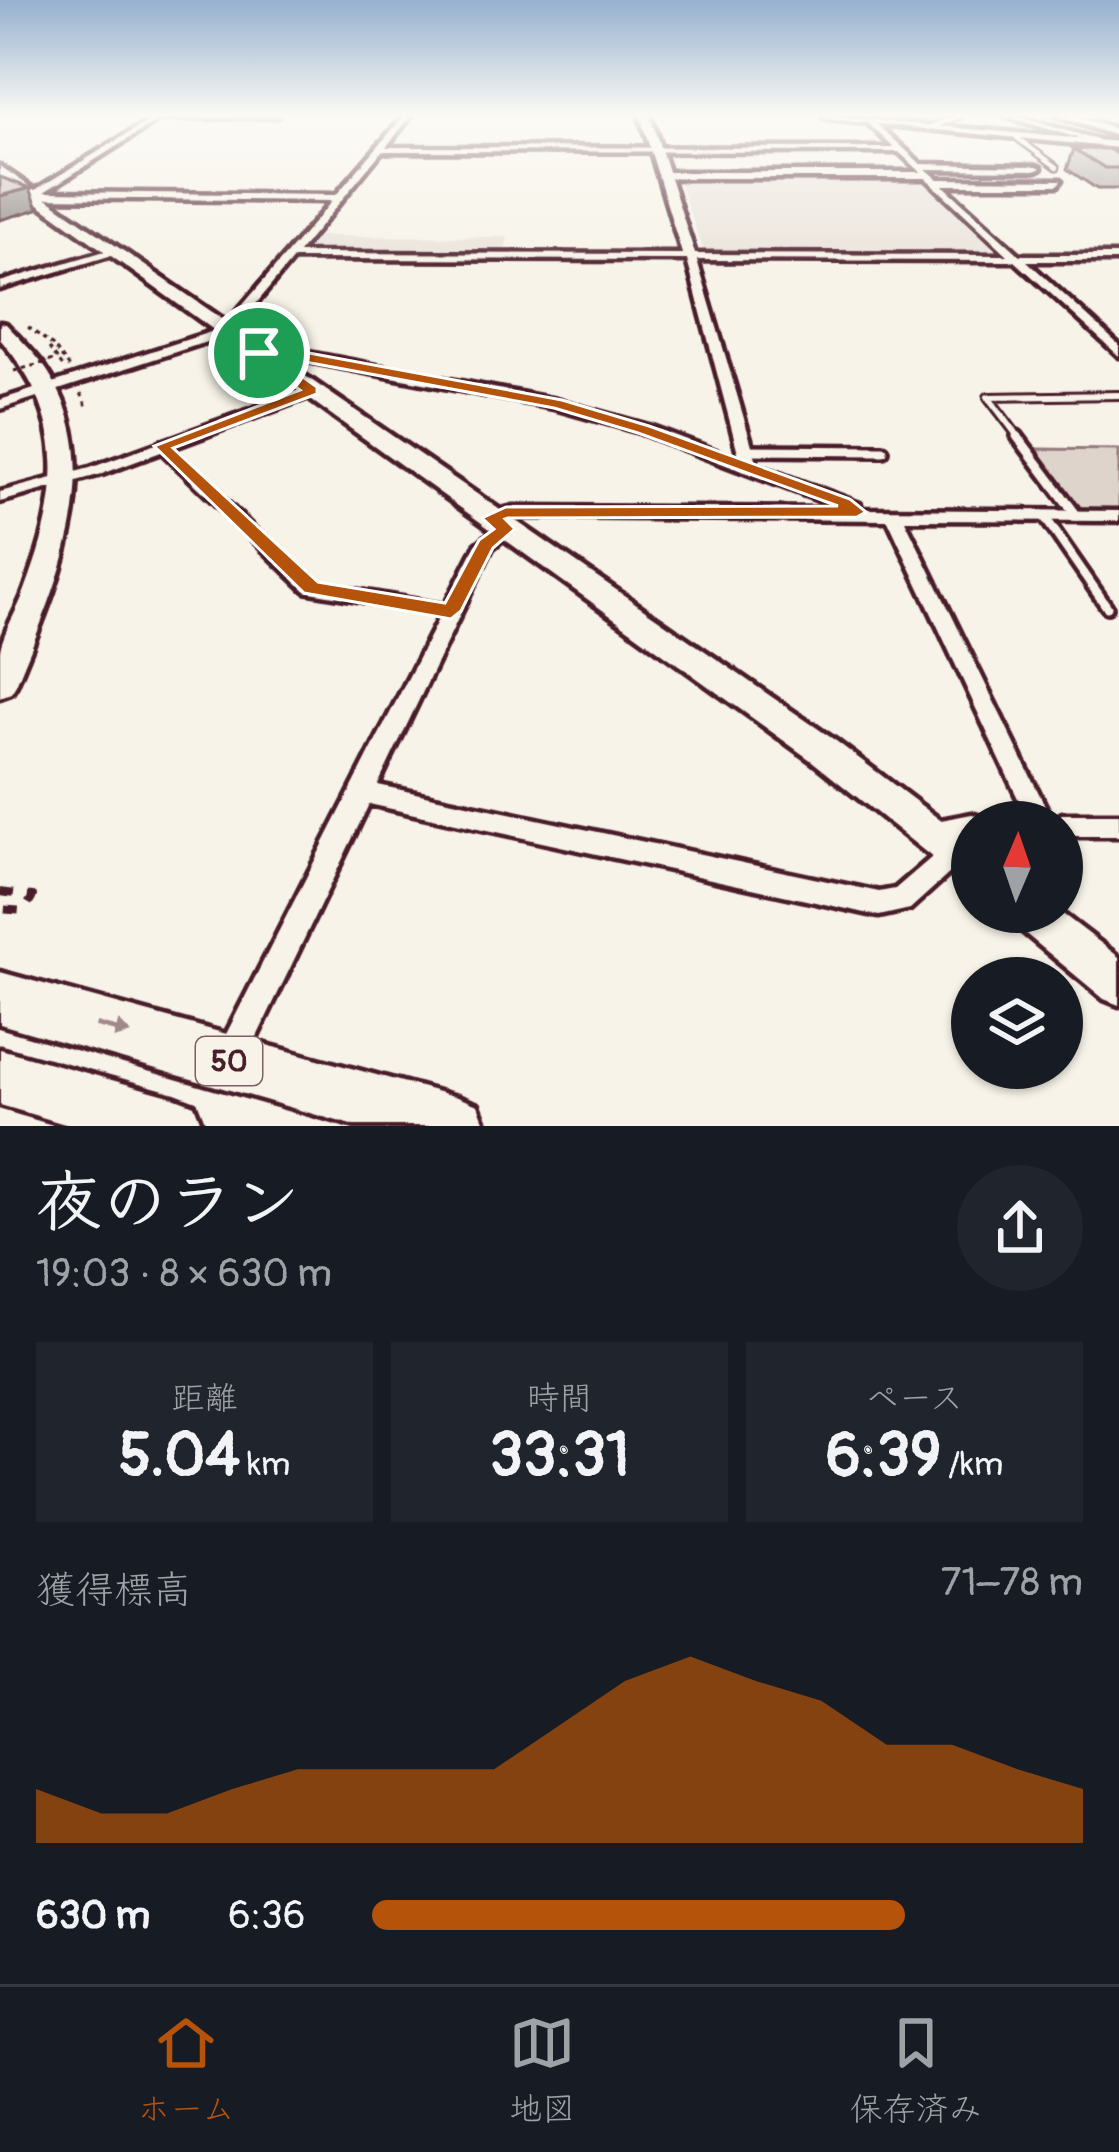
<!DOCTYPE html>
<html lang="ja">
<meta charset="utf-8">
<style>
body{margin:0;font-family:Pangolin,"Klee One",sans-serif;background:#20242c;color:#f1f3f6;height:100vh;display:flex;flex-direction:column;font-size:45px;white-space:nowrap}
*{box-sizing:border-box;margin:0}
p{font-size:39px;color:#9ea1a6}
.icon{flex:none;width:66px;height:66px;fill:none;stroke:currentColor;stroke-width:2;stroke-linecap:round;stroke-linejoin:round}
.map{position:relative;height:1126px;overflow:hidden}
.side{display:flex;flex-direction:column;background:#171b24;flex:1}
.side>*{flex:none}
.needle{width:78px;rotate:2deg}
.tools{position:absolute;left:951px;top:801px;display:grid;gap:24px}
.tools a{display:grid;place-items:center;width:132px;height:132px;border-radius:50%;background:#171b24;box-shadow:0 3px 9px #0004;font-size:60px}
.pin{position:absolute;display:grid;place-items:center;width:102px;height:102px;color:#fff;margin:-51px;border:6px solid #fff;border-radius:50%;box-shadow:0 3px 12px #0007}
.round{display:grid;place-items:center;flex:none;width:126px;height:126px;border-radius:63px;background:#20242c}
.overview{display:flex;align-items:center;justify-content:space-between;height:204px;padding:0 36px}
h1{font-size:66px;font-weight:700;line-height:90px}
.stats{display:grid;grid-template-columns:repeat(3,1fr);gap:18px;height:204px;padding:12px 36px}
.stats div{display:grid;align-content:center;border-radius:0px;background:#20242c;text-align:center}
.stats b{font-size:60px;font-weight:700}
.stats small{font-size:33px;font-weight:400}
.stats p{font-size:33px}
.chart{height:336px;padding:24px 36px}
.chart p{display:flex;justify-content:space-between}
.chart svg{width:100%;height:216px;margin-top:12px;fill:#b45309;opacity:.7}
ul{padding:0 36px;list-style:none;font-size:39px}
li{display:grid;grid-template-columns:192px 144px 1fr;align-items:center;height:90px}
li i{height:30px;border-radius:15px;background:#b45309}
.menu{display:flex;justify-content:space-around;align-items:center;height:168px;border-top:3px solid #363941;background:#171b24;font-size:33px;color:#9ea1a6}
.menu a{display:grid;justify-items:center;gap:6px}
.menu .on{color:#b45309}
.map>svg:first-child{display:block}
</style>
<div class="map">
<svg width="1119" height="1126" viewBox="0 0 1119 1126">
<rect width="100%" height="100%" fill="#f7f3e8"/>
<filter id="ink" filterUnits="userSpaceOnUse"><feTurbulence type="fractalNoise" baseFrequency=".00833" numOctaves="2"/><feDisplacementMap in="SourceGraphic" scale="24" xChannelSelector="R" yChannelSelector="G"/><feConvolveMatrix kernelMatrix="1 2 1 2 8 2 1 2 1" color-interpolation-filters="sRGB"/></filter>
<g filter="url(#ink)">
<path fill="#eae3da" d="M928,178L1009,255H705L678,179Z
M318,236L508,237L504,255L304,253Z"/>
<path fill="#ded4cc" stroke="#947a7c" stroke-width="3" d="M1036,449L1119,450V510L1081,509Z"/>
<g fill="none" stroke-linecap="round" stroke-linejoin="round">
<g stroke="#4a1f2b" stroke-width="9">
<path id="lane-far2" d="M1071,118L1095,116
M928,128L960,116
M1017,138L1057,167"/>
</g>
<g stroke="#4a1f2b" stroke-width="12">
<path id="lane-far1" d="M1020,439L988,397L1119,395"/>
</g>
<g stroke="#4a1f2b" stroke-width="18">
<path id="lane" d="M1017,436L1077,516
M162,446L308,587L451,611
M745,450L883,451
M1044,516L1107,607"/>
</g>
<g stroke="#4a1f2b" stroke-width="9">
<path id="street" d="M157,116H165L44,192L336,195L404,116H411L386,147L894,148L868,123L877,119L881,121L877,124L921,164L1037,166L1041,168L1037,170L926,169L938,179L1061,180L1058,185H943L1020,255H1119V261H1027L1119,345V356L1015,261L697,260L756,459L753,464L860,504L861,509L1119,511V521L905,520L1052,820L1062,814H1119V836H1062V822H1029L888,520L514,517L491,523L485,522L483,518L485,514L513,507L842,509L639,432L554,408L282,356L259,357L253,353L259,349L282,348L556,400L649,426L740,460L687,260L293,259L231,334L0,409V400L223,328L332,201L36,198L32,195L35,190ZM382,151L899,152L921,172H666L662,175L666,178H926L1008,255L298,253Z
M1005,116H1016L1115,145L1108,147Z
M115,248L120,251L119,253L0,289V282Z
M312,387L317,388V394L102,474L0,502V492L90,468Z
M506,524L515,529L492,548L378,785L879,892L895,889L931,858L941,820L972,814L981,817L983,822H972V836L960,837L951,872L910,909L879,916L369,804L242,1068L231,1072L220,1068L216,1057L220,1046L476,545L500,525Z"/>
</g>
<g stroke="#4a1f2b" stroke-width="9">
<path id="secondary" d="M149,116H277L154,119Z
M640,116H650L697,260L683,257Z
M823,116L1119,142V148L828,119Z
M1057,116H1073L1119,130V137Z
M0,166L836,741L972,844V883L958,878L812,761L0,176Z
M0,323L6,324C19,338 33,351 44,366C114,465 56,587 16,685L11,693L0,697C0,682 0,664 0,650C4,630 18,610 25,590C61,495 70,420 0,339Z
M1009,912H1060L1119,957V1005L1104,999L1015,925Z"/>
</g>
<g stroke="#4a1f2b" stroke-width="9">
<path id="highway" d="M0,972L457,1097L478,1105L486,1126H355L0,1024Z
M0,1049L173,1097L194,1105L202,1126H72L0,1105Z"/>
</g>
<path stroke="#4a1f2b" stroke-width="3" stroke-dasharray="4.5 4.5" stroke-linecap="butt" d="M28,327L53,346L70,368
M49,348L64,368
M81,393L88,409"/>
<path stroke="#4a1f2b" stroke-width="8" stroke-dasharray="14 14" stroke-linecap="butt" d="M0,892L33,896L24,911L0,909"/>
<use href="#lane-far2" stroke="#f7f3e8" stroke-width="4.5"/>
<use href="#lane-far1" stroke="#f7f3e8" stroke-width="6"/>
<use href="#lane" stroke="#f7f3e8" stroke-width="9"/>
<use href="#street" fill="#f7f3e8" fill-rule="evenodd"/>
<use href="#secondary" fill="#f7f3e8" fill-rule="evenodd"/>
<use href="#highway" fill="#f7f3e8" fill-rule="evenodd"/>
<path stroke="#4a1f2b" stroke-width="3" stroke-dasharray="4.5 4.5" stroke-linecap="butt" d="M14,371L58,359"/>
</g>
<path fill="#afa49f" stroke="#4a1f2b" stroke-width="3" d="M1074,149L1119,155V189H1097L1067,169Z"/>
<path fill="#8f8682" stroke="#4a1f2b" stroke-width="3" d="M30,188L38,209L0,220V196Z"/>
<path fill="#ccbfb9" stroke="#4a1f2b" stroke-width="3" d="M1074,149H1108L1119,155V168H1105Z
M0,177L30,188L0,196Z"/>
<defs><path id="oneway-solid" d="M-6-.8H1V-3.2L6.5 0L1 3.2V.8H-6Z" transform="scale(3)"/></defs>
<use fill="#a0898a" href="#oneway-solid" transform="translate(113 1029) rotate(15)"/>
</g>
<linearGradient id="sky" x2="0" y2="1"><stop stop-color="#96b0ce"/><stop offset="0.42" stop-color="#fbfaf5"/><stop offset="1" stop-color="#fbfaf5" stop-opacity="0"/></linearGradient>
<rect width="1119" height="274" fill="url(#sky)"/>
<path fill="#b45309" stroke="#fff" stroke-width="3" fill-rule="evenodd" d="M282,348L562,400L649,426L850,499L866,512L857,517L508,518L505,519L515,529L493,548L461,611L451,619L304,593L154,446L300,390L252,353ZM273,356L554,408L638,433L838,506L506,507L482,518L494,529L479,540L445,603L318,582L173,448L317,394V387Z"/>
<g text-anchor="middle" stroke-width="9" stroke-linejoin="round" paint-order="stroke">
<rect fill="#f7f3e8" stroke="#7e5f64" stroke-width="3" x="196" y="1037" width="66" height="48" rx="9"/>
<g font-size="30" font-weight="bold" fill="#4a1f2b">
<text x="229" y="1071">50</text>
</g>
</g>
</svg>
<div class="tools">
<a><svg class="needle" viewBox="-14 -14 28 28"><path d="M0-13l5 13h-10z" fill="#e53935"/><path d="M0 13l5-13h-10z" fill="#9ea1a6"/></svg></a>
<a><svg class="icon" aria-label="layers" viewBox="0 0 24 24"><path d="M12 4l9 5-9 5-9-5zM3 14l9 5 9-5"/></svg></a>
</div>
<div class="pin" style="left:259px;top:353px;background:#1e9e55"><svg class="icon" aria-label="arrive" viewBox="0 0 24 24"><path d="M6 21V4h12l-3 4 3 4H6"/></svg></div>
</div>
<section class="side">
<div class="overview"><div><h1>夜のラン</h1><p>19:03 · 8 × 630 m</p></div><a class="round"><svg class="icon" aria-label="share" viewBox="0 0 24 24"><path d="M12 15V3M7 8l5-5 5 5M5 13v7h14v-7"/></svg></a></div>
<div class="stats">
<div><p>距離</p><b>5.04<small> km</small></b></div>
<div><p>時間</p><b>33:31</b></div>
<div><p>ペース</p><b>6:39<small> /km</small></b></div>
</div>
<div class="chart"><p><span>獲得標高</span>71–78 m</p>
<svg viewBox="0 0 160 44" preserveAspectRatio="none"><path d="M0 44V33L10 38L20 38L30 33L40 29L50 29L60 29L70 29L80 20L90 11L100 6L110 11L120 15L130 24L140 24L150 29L160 33V44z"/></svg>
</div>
<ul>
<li><b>630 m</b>6:36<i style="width:75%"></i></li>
</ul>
</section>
<nav class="menu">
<a class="on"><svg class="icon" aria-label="home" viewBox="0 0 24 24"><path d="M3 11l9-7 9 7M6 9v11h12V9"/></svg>ホーム</a>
<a><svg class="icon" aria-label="map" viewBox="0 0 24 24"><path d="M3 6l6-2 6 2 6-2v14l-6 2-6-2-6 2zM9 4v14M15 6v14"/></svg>地図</a>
<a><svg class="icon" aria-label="saved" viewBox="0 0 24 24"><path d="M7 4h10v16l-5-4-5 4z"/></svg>保存済み</a>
</nav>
